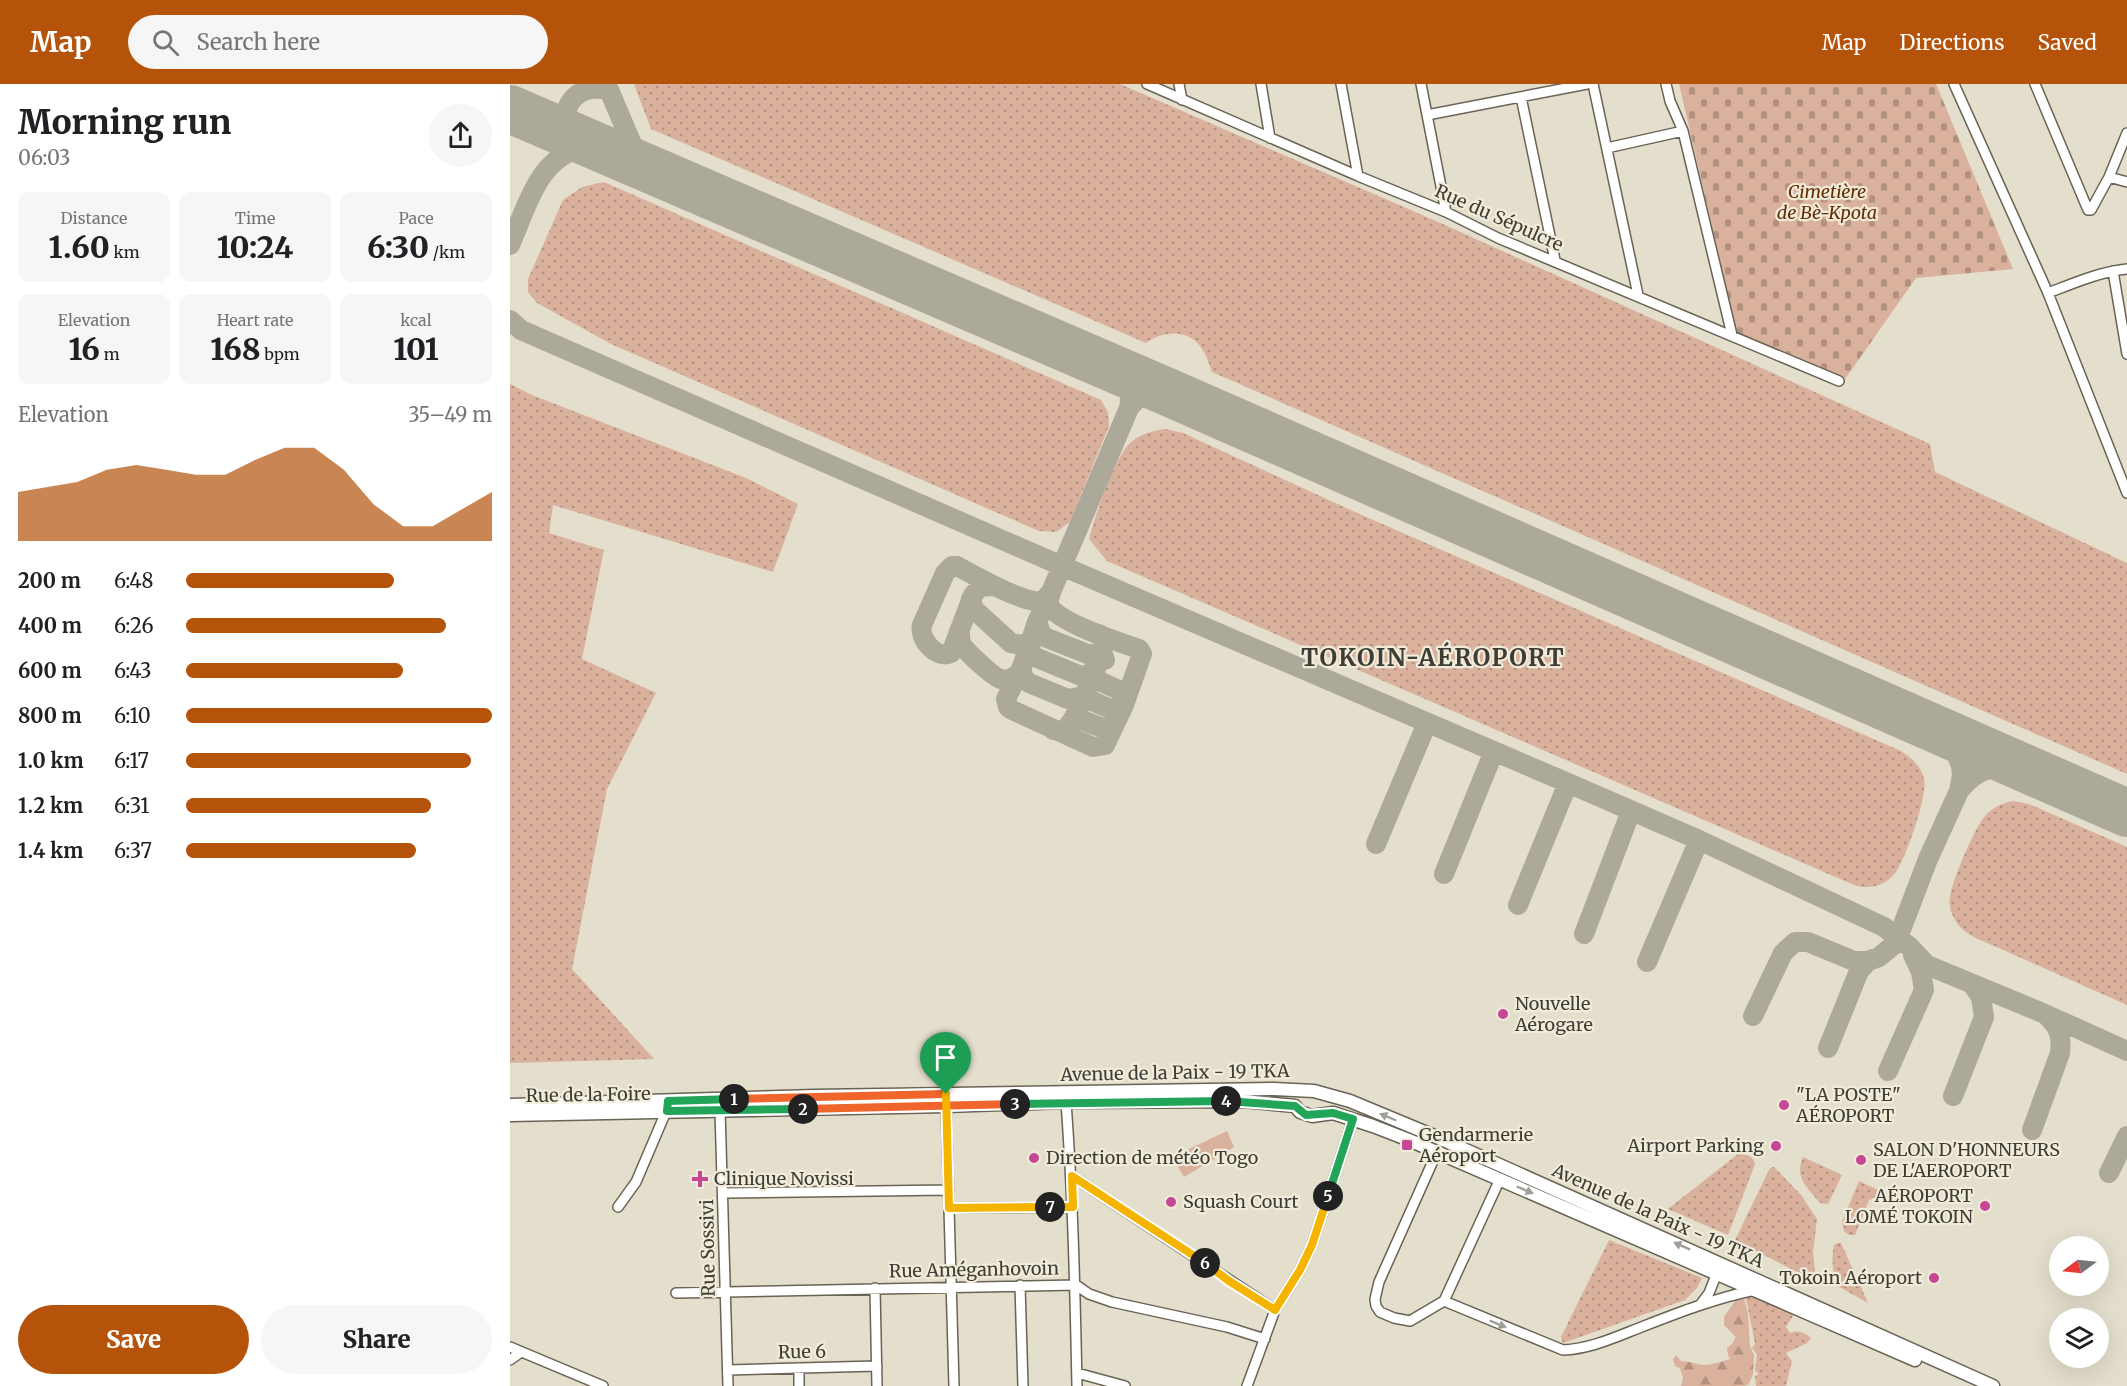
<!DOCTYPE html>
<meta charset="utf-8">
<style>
body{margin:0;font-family:Merriweather,serif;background:#f6f6f6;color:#202124;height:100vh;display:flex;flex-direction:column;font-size:22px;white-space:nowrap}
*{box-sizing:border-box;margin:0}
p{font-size:20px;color:#757577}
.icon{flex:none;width:33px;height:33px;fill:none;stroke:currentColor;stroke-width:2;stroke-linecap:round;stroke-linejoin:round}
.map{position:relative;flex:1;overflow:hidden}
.side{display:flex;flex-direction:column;background:#fff;width:510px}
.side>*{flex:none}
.needle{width:39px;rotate:255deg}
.controls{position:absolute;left:1539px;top:1152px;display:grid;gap:12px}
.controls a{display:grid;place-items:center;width:60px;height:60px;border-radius:50%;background:#fff;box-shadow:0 6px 24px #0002;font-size:30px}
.pin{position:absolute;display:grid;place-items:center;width:51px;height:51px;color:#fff;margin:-62px -26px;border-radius:50% 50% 50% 0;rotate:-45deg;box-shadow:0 0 6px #0007}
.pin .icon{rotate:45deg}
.km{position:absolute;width:30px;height:30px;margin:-15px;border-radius:50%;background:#222;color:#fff;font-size:16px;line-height:30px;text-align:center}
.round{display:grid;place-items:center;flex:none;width:63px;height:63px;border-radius:32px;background:#f6f6f6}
.headline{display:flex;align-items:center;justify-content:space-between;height:102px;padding:0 18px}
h1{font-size:33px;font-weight:800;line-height:45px}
.stats{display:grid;grid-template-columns:repeat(3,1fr);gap:9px;height:102px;padding:6px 18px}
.stats div{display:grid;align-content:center;border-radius:12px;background:#f6f6f6;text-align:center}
.stats b{font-size:30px;font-weight:800}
.stats small{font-size:16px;font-weight:400}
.stats p{font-size:16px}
.chart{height:168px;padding:12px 18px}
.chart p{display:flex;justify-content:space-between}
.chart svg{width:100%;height:108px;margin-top:6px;fill:#b45309;opacity:.7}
.button{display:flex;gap:12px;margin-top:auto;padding:12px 18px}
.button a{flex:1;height:69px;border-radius:36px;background:#b45309;color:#fff;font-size:24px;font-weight:800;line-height:69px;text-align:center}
.button a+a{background:#f6f6f6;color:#202124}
ul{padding:0 18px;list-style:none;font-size:20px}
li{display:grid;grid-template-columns:96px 72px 1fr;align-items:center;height:45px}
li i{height:15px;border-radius:8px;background:#b45309}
header{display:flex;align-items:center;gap:36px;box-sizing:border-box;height:84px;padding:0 30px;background:#b45309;color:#fff}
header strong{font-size:28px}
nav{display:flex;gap:33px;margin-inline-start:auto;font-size:21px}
.search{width:420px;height:54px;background:#f6f6f6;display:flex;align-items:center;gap:15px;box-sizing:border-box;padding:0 21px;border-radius:33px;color:#757577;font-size:22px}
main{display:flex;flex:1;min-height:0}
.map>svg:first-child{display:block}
</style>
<header>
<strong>Map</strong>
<div class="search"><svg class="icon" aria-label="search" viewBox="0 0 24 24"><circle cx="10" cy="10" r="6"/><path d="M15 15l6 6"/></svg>Search here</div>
<nav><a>Map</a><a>Directions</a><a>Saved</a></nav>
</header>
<main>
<section class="side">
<div class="headline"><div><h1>Morning run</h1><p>06:03</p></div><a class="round"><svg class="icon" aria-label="share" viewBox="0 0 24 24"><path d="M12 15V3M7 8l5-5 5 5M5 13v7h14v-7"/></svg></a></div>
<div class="stats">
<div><p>Distance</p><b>1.60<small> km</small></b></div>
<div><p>Time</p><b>10:24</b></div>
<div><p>Pace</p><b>6:30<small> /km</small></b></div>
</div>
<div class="stats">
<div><p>Elevation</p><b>16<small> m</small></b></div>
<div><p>Heart rate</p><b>168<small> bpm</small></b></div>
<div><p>kcal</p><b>101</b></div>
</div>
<div class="chart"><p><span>Elevation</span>35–49 m</p>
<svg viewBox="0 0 160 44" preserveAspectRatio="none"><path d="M0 44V24L10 22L20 20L30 15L40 13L50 15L60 17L70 17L80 11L90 6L100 6L110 15L120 29L130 38L140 38L150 31L160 24V44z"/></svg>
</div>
<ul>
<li><b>200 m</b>6:48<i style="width:68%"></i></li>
<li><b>400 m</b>6:26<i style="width:85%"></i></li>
<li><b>600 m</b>6:43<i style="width:71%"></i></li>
<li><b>800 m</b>6:10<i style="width:100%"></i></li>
<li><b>1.0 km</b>6:17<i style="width:93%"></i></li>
<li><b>1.2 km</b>6:31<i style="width:80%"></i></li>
<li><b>1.4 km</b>6:37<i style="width:75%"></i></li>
</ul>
<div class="button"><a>Save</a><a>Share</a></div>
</section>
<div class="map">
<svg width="1617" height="1302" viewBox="0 0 1617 1302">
<defs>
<pattern id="grass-dots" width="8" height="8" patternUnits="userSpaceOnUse" patternTransform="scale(1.5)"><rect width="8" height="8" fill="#dab19c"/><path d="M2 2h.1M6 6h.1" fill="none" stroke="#b29180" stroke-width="1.8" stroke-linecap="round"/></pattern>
<pattern id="forest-firs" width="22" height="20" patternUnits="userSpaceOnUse" patternTransform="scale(1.5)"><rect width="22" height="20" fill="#dab19c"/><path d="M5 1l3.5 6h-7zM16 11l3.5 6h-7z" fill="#b29180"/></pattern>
<pattern id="cemetery-stones" width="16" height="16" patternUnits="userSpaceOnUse" patternTransform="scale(1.5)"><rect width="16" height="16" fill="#dab19c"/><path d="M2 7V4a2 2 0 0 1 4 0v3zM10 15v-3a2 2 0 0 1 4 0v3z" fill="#b29180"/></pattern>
</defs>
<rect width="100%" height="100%" fill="#e4decd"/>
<path fill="url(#grass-dots)" d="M124,0H610L926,137L1420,360L1425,388L1617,479V690L702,288C699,280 697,272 692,265C680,245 653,246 636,259L141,45Z
M94,98L591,316L598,328L599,342L560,438L546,448L529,447L101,260L27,219L18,208V195L53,116L72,103Z
M0,300L22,311L236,394L288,420L263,488L43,421L39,449L94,466L72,575L146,609L97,705L62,885L144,975L0,979Z
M655,345L673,349L845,428L1391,667C1401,674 1411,681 1414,695C1418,712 1396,773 1386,788C1376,802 1358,806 1344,801L597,477L579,455C585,432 604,375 620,359C630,350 642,347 655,345Z
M1503,717L1519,720L1617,763V921L1466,854C1454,848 1445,840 1441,827C1440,823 1439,817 1440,813C1441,799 1465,743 1475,732C1483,723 1492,719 1503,717Z
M1228,1070C1235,1070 1243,1071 1245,1080L1218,1151L1158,1125Z
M1293,1073L1332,1091L1318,1120L1310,1119C1297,1102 1284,1095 1293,1073Z
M1264,1083L1291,1111L1307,1135L1303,1168L1306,1198L1225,1156L1260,1084Z
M1349,1097L1375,1109L1359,1116L1345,1151H1339L1334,1147L1332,1138Z
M1099,1156L1192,1194L1187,1204L1175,1216L1053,1259L1051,1253Z
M1328,1159H1331L1358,1219L1326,1201C1323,1188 1321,1175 1324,1161Z
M1235,1209L1286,1227L1276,1243L1280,1249C1289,1246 1294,1248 1301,1254L1297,1259L1276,1269L1282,1277L1276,1302H1246L1245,1292L1249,1290L1245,1286L1247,1270L1242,1264L1245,1260Z"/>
<path fill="url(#forest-firs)" d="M1233,1210L1238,1230L1240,1262L1244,1271L1243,1290L1239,1300L1235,1302H1171L1173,1294L1170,1284L1165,1282L1163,1275L1166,1271L1171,1277C1180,1277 1188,1281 1196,1281C1199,1281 1218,1276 1220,1275L1218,1271L1217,1264L1222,1260L1226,1253L1214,1241V1233L1225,1217L1221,1213Z"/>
<path fill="url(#cemetery-stones)" d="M1169,0H1426L1503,185L1406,194L1333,298L1227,250Z"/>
<path fill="#dab19c" d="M717,1047L724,1063L674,1093L662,1073Z"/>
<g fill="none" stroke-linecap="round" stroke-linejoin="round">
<path stroke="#aca89a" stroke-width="20" d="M55,47C52,17 69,0 99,6L125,67L140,81L157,91
M0,161C15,128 26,80 64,66C74,63 86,64 97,65
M0,236L11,246L552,482L1058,699L1189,756L1374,843L1400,863L1417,881L1535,930L1617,967
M608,287C619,297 622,309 619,324C629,309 643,305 660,309
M483,502L470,503L463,511L441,569C427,576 408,555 412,541L435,489L442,482H447C464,491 515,521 533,517L541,508L538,520C547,538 608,558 629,565L632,570L614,621L595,661L583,663L502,626L498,623L496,615L512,583L527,538L541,508L619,324
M461,515L464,525L468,529L501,559L510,561L520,558L521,569L525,573L571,592L577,591L585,586
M527,538L532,551L537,554L580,571L592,568L595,576
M450,549C450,552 450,555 451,559C454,566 483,593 491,595C498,597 503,594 509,589
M512,583V592L519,599L558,615L574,612
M585,586L587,596L611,607L620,603
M576,607L580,616C591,620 603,630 614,621
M567,627L570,635C581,639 592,647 604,642
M543,646C549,647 553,647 557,643C569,632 585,585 592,568L594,558L589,550
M1449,707C1468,682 1488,680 1517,685
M866,760L917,639
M934,790L984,667
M1008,821L1058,699
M1074,850L1121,727
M1137,878L1189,756
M1243,932L1273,869L1285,858H1298L1344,877H1358L1369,873L1386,859L1418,775L1449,707L1452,691L1451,682L1444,663L1434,652L1421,643
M1318,964L1349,887L1358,877
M1378,987L1414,906L1411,888L1403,871
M1443,1012L1474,933L1471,913L1462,900
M1522,1046L1550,969C1552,953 1549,943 1537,932
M1599,1089L1617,1052"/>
<path stroke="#aca89a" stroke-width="48" d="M0,25L660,309L1617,729"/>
<g stroke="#686354" stroke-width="12">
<path id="minor" d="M637,0L848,92L936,128L988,154L1329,297
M669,0L672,16
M751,0L760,54
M831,0L848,92
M911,0L936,128
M1083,0L1128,211
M1156,0L1160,17L1173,47L1222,251
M1444,0L1538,209L1617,409
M1525,0L1578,126H1581L1599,93L1617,49
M1011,13L1045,176
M917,31L1077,0
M1097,64L1173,47
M1599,93L1617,98
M1603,187L1617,270
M1538,209C1564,199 1589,188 1617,185
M436,1017L444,1302
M556,1018C563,1113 565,1207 567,1302
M210,1026L218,1302
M927,1068L869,1198L865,1215L866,1222L870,1228L884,1234L900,1237L934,1217L990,1095
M562,1092L765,1226
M214,1109L439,1106
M108,1123L126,1098L158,1023
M439,1124L563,1123
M510,1201L513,1302
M365,1204L367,1302
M166,1209L566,1201L579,1210L602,1218L717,1243L755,1255
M934,1217L1053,1266C1081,1265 1108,1252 1134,1242C1170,1228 1206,1214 1245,1206
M1190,1221L1199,1209L1207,1189
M0,1263L93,1302
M0,1276L11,1268
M218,1286L367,1282
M567,1289L615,1302
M289,1302V1284
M737,1302L765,1226L790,1186L802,1161L843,1035"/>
</g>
<g stroke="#686354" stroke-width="15">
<path id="major" d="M0,1021L305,1012L764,1005L804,1007L840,1017L929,1054L1483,1302
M0,1031L436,1022L556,1018L733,1017L785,1022L790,1028L802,1032L823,1029L863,1042L899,1056L1405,1276"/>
</g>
<use href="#minor" stroke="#fff" stroke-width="9"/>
<use href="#major" stroke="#fff" stroke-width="12"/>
</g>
<defs><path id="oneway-solid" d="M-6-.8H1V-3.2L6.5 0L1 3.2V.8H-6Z" transform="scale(1.5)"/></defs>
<g fill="#9e9e9a">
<use href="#oneway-solid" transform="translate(878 1033) rotate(-157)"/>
<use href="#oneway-solid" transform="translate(1015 1106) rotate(23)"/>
<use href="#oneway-solid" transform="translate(1172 1162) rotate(-156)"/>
<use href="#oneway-solid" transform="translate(988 1240) rotate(23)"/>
</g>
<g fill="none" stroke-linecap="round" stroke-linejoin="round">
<g stroke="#fff" stroke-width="12">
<path id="split-1" d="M224,1015L436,1010"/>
</g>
<g stroke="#fff" stroke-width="12">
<path id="split-2" d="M224,1015L158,1017L157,1027L293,1025"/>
</g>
<g stroke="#fff" stroke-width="12">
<path id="split-3" d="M293,1025L505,1020"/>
</g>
<g stroke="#fff" stroke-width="12">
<path id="split-4" d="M505,1020L716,1017"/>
</g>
<g stroke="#fff" stroke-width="12">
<path id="split-5" d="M716,1017L785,1022L796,1031L823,1029L843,1035L818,1112"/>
</g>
<g stroke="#fff" stroke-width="12">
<path id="split-6" d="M695,1179L719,1197L765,1226L790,1186L802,1161L818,1112"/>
</g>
<g stroke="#fff" stroke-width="12">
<path id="split-7" d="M540,1123H563L562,1092L695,1179"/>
</g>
<g stroke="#fff" stroke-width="12">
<path id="split-8" d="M436,1010L439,1124L540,1123"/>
</g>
<use href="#split-1" stroke="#f0652b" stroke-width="8"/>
<use href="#split-2" stroke="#22a559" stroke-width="8"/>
<use href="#split-3" stroke="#f0652b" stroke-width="8"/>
<use href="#split-4" stroke="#22a559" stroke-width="8"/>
<use href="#split-5" stroke="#22a559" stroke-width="8"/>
<use href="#split-6" stroke="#f5b400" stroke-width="8"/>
<use href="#split-7" stroke="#f5b400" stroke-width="8"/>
<use href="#split-8" stroke="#f5b400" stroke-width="8"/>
</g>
<g fill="#c54795" stroke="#f1ebda" stroke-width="2">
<circle cx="993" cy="930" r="6"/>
<circle cx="1274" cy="1021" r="6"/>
<rect x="891" y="1055" width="12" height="12" rx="3"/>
<circle cx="1266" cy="1062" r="6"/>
<circle cx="524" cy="1074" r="6"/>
<circle cx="1351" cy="1076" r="6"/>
<path d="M187 1086h6v6h6v6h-6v6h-6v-6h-6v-6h6z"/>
<circle cx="661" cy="1118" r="6"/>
<circle cx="1475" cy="1122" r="6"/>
<circle cx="1424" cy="1194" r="6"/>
</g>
<g text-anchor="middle" stroke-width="4.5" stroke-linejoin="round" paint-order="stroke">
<g font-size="18" font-style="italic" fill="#652c03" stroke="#f1ebda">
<text x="1317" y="114">Cimetière<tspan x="1317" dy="21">de Bè-Kpota</tspan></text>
</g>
<g font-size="18" fill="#3e3c35" stroke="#f1ebda">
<text transform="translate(989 134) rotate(24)" y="6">Rue du Sépulcre</text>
<text transform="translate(665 989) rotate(-1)" y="6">Avenue de la Paix - 19 TKA</text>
<text transform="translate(78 1011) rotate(-1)" y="6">Rue de la Foire</text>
<text transform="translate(1148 1132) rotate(24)" y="6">Avenue de la Paix - 19 TKA</text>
<text transform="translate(198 1164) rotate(-91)" y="6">Rue Sossivi</text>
<text transform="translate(464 1186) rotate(-1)" y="6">Rue Améganhovoin</text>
<text transform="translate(292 1268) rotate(-1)" y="6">Rue 6</text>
</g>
<g font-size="18" fill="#3e3c35" stroke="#f1ebda" text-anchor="start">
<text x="1005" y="926">Nouvelle<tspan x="1005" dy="21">Aérogare</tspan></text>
<text x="1286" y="1017">"LA POSTE"<tspan x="1286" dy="21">AÉROPORT</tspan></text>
<text x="909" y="1057">Gendarmerie<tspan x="909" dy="21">Aéroport</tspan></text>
<text x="1254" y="1068" text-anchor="end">Airport Parking</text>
<text x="1363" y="1072">SALON D'HONNEURS<tspan x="1363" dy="21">DE L'AEROPORT</tspan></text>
<text x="536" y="1080">Direction de météo Togo</text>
<text x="204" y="1101">Clinique Novissi</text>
<text x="1463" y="1118" text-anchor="end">AÉROPORT<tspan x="1463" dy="21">LOMÉ TOKOIN</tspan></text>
<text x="673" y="1124">Squash Court</text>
<text x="1412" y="1200" text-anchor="end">Tokoin Aéroport</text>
</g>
<g font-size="24" font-weight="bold" letter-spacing="1.5" fill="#3e3c35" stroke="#f1ebda">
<text x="923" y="582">TOKOIN-AÉROPORT</text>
</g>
</g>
</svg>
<div class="controls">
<a><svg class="needle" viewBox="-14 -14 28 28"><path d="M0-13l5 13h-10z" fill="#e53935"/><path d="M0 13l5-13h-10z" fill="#757577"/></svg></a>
<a><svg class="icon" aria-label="layers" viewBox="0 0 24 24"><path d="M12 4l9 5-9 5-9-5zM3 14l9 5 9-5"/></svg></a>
</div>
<div class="pin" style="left:436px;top:1010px;background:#1e9e55"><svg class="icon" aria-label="arrive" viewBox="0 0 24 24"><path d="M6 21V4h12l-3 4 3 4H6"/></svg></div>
<b class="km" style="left:224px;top:1015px">1</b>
<b class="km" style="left:293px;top:1025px">2</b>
<b class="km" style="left:505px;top:1020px">3</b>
<b class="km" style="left:716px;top:1017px">4</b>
<b class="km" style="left:818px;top:1112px">5</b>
<b class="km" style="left:695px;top:1179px">6</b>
<b class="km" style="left:540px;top:1123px">7</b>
</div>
</main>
